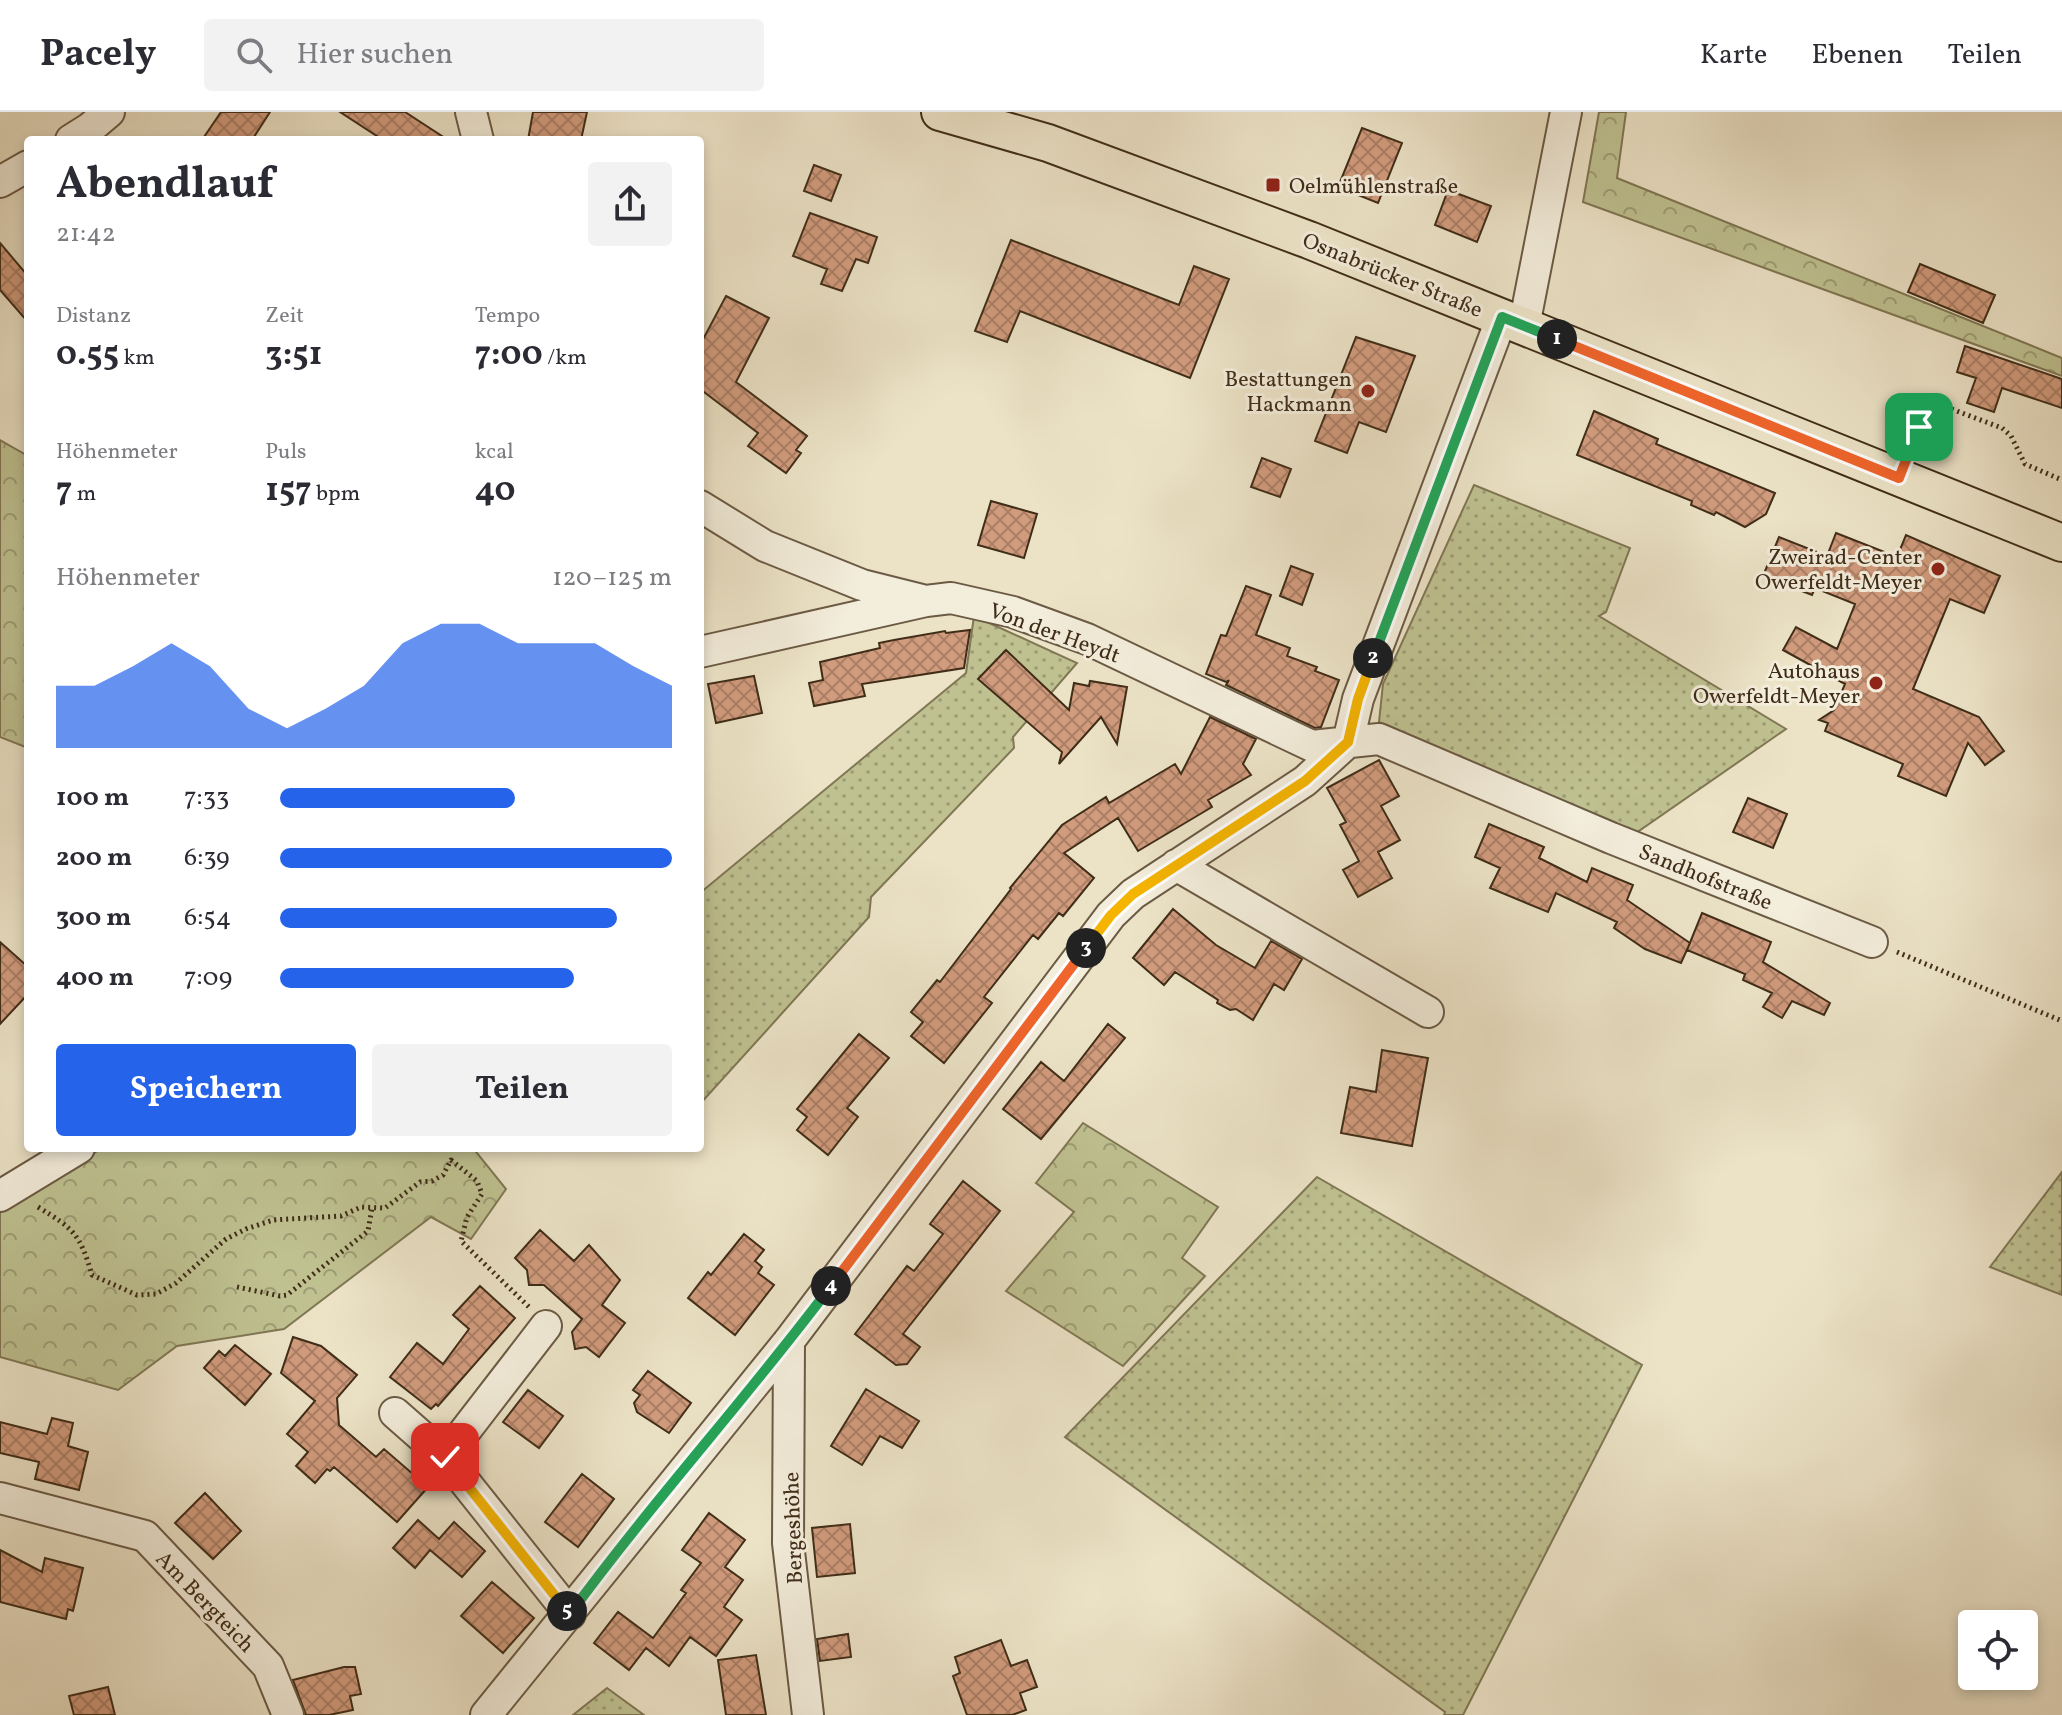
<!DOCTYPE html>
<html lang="de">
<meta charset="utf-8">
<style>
body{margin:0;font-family:Vollkorn,serif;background:#f2f2f3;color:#2b2b33;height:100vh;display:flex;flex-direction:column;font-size:30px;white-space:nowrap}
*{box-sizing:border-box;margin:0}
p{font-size:26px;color:#7c7c81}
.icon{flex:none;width:44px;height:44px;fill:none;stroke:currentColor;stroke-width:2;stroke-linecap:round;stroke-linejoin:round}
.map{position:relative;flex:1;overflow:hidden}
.drawer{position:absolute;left:24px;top:24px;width:680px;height:1016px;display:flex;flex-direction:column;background:#fff;border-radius:8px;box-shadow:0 4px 12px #0003}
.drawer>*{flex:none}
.tools{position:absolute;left:1958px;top:1498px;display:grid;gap:16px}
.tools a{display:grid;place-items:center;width:80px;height:80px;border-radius:8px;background:#fff;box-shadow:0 4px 12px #0003;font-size:40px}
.pin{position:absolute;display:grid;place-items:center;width:68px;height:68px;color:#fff;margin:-34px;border-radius:16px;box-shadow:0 4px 12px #0006}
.km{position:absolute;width:40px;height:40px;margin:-20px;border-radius:50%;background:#222;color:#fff;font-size:22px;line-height:40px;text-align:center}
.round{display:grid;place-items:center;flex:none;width:84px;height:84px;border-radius:8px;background:#f2f2f3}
.overview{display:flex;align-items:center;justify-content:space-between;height:136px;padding:0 32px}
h1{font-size:44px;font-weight:700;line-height:60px}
.metrics{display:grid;grid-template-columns:repeat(3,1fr);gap:12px;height:136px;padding:8px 32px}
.metrics div{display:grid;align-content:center}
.metrics b{font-size:34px;font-weight:700}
.metrics small{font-size:22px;font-weight:400}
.metrics p{font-size:22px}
.chart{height:224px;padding:16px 32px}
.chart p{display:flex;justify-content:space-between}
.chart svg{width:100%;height:144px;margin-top:8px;fill:#2563eb;opacity:.7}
.button{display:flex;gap:16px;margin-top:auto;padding:16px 32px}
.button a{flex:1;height:92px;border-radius:8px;background:#2563eb;color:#fff;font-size:32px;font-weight:700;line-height:92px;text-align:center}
.button a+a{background:#f2f2f3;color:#2b2b33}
ul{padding:0 32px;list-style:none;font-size:26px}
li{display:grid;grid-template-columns:128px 96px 1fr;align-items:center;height:60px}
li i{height:20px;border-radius:10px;background:#2563eb}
header{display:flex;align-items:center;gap:48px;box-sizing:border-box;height:112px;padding:0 40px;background:#fff;border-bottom:2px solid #e1e1e2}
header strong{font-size:38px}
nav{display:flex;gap:44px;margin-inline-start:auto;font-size:28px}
.search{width:560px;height:72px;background:#f2f2f3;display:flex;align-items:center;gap:20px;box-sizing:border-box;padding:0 28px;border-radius:8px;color:#7c7c81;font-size:30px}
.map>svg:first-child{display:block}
</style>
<header>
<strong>Pacely</strong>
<div class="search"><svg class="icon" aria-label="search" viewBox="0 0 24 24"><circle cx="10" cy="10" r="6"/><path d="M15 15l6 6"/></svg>Hier suchen</div>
<nav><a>Karte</a><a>Ebenen</a><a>Teilen</a></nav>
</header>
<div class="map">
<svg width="2062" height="1603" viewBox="0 0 2062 1603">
<defs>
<pattern id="green-dots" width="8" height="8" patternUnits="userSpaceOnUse" patternTransform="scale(2)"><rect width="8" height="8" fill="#bfc191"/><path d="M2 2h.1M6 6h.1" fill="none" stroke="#9d9d75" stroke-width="1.8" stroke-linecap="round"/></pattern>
<pattern id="forest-crowns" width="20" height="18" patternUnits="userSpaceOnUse" patternTransform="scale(2)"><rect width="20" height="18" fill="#bfc191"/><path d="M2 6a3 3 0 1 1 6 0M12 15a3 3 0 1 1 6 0" fill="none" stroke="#9d9d75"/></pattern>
<pattern id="building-cross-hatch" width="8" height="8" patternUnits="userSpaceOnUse" patternTransform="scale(2)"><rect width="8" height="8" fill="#d19b7d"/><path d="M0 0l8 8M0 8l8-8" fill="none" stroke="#ab7f65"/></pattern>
</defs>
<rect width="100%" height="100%" fill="#ece3c7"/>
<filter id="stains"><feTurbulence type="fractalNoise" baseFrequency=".0025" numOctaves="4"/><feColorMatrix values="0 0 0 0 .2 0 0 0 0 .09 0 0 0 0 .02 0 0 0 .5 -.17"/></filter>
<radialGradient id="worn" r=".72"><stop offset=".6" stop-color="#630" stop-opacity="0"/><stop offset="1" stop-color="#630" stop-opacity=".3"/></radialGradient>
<path fill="url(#green-dots)" stroke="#807754" stroke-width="2" d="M1474,373L1630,436L1606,500L1599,504L1786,617L1633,723L1379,610L1383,572Z
M974,504L1077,551L1013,625L1014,636L871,785L869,805L700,992V781L966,561Z
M2062,1060V1183L1990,1155Z
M1317,1065L1642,1253L1463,1603H1444L1445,1600L1065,1325Z
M607,1576L644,1603H573Z"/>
<path fill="url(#forest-crowns)" stroke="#807754" stroke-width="2" d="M1599,0H1626L1617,66L2062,246V264L1583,90Z
M0,328L28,344V636L0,625Z
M1083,1011L1218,1095L1182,1146L1205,1164L1123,1254L1006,1179L1074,1100L1036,1071Z
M102,1036H473L506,1077L471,1127L431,1105L284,1217L177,1234L118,1278L0,1245V1095L33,1080Z"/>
<path fill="url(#building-cross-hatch)" stroke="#402d18" stroke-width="2" d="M221,0H270L252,28H202Z
M340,0H405L448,28H383Z
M533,0H587L581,28H528Z
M1362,16L1402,31L1378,91L1338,75Z
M814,53L841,63L831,89L804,79Z
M1448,78L1491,94L1477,130L1435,113Z
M810,101L877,125L868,151L856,147L842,179L821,172L827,157L793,144Z
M1011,128L1179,193L1194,154L1229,167L1190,266L1020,199L1007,230L975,219Z
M0,131L28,164V210L0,178Z
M1920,152L1995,183L1983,211L1908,180Z
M726,184L769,206L736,270L807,324L796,338L801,341L786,361L748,334L758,321L700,277V233Z
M1356,225L1415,244L1386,320L1359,310L1347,341L1315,329Z
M1965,234L2062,267V296L2002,276L1994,300L1967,291L1976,266L1957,260Z
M1594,299L1658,327L1656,332L1775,381L1766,402L1745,415L1716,400L1714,403L1691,393L1692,389L1577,343Z
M1262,346L1291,357L1280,385L1251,375Z
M991,389L1037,402L1024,446L978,433Z
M1836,421L1897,445L1906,423L2000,464L1984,501L1950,487L1913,577L1979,605L2004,639L1985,653L1968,631L1946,684L1898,664L1903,652L1825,619L1828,611L1819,608L1834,598L1845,572L1783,538L1796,515L1837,537L1855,492L1815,476L1812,483L1763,464L1779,425L1827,444Z
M1291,454L1313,462L1302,493L1280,484Z
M1246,474L1271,483L1256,523L1290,536L1287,544L1317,555L1315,559L1339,568L1321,615L1315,616L1226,573L1229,568L1226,570L1206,562L1221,523L1226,524Z
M970,518L964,556L862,572L865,584L814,594L809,571L823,568L820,550L880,536L879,531L894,528L945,519L946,521Z
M1006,538L1069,598L1074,571L1089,574L1090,569L1127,575L1117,632L1101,605L1059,652L1062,640L978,567Z
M754,564L762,601L716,611L708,572Z
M1210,605L1256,627L1243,652L1251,663L1208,688L1212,695L1138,739L1118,706L1064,741L1094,766L1063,804L1059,801L1038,827L1033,823L984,885L992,891L944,951L911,924L923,910L911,900L937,868L940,870L1011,777L1010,776L1062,713L1106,685L1109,691L1175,652L1181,662Z
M1379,648L1399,684L1381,694L1400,728L1378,740L1392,766L1358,785L1343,758L1359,749L1340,713L1346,710L1327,676Z
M1748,686L1787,702L1773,736L1733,720Z
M1489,712L1544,735L1539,746L1587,770L1592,756L1633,773L1627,788L1690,831L1681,851L1645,837L1614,816L1617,810L1556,781L1548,800L1490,776L1500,756L1475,745Z
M1173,797L1216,833L1255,856L1271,829L1302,847L1284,878L1274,872L1253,908L1236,897L1230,898L1217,891L1218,888L1175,860L1164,873L1133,846Z
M1702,801L1771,830L1763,850L1830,891L1824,903L1792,889L1782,906L1763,895L1772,881L1743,868L1745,862L1687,838Z
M0,830L28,855V882L0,912Z
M1108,912L1125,926L1041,1027L1003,997L1041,950L1064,969Z
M859,922L889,946L847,996L858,1005L828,1043L797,1018L807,1005L797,997Z
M1382,938L1428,946L1412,1034L1341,1021L1350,975L1376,980Z
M963,1069L1000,1099L903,1222L920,1235L907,1252L896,1253L855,1222L907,1154L914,1159L943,1122L930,1112Z
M540,1118L574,1149L589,1133L620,1168L602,1193L625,1211L599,1245L586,1235L575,1237L572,1220L582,1207L544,1173H529L527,1158L515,1146Z
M744,1122L764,1138L755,1149L762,1155L758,1161L774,1173L735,1223L688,1186L708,1160L711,1163Z
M480,1174L515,1206L438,1294L436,1292L431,1297L390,1265L417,1231L443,1252L469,1217L453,1203Z
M293,1225L321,1234L357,1263L337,1286L339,1313L376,1345L384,1337L428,1375L397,1410L334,1355L330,1359L327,1357L315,1371L296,1354L308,1340L287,1322L315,1289L281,1261Z
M235,1233L271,1262L245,1293L204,1256L219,1239L225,1244Z
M648,1259L691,1291L669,1321L637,1300L634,1291L640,1283L633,1278Z
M866,1277L919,1309L902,1336L880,1324L862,1353L831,1334Z
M528,1278L563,1304L539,1336L503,1310Z
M52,1306L73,1311L68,1334L88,1340L79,1378L35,1367L39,1350L0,1341V1310L47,1322Z
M582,1362L614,1387L578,1435L545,1410Z
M205,1381L241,1419L213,1447L175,1411Z
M709,1401L745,1428L725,1455L743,1468L724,1495L742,1508L716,1544L690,1525L669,1554L646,1536L629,1558L594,1531L618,1500L653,1526L686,1481L681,1478L701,1451L682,1438Z
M418,1408L439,1427L454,1410L485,1439L462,1465L430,1438L415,1456L393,1436Z
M850,1412L855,1461L817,1465L812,1416Z
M0,1438L42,1460L45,1446L83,1456L73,1499L68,1497L66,1507L0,1490Z
M492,1470L534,1506L503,1541L461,1504Z
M848,1522L851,1545L820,1549L817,1527Z
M1001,1528L1011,1554L1027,1548L1037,1575L1020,1581L1026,1598L1012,1603H967L953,1564L960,1561L955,1545Z
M756,1543L766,1603H726L718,1548Z
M344,1555H355L361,1582L350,1584L353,1598L329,1603H306L293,1568Z
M108,1575L115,1603H74L69,1584Z"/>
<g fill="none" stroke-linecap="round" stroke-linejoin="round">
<g stroke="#6b5a44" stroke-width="34">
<path id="minor" d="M471,0L478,28
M71,28L90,16L109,0
M0,70L28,54
M1524,214L1566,0
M700,394L765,434L862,473L922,488
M700,540L926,489L951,486L1013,500L1087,527L1312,634L1379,627L1611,726L1872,830
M1176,753L1428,900
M0,1084L79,1036
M546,1214L445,1345L570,1502
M789,1229L788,1431L808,1603
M395,1301L445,1345
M0,1386L145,1424L268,1554L288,1603
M486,1603L789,1229L1111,803L1133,782L1305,669L1348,630L1358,587L1502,205"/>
</g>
<g stroke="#402d18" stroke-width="40">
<path id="major" d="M940,0L1048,31L1309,128L2062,431"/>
</g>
<path stroke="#402d18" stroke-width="5" stroke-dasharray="2 4" stroke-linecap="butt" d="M1910,339L1926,298L1938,292L2002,316L2011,324L2025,352L2062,368
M1897,840L2062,909
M38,1095C74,1117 80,1122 92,1163L137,1183L156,1182L176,1171L226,1127L246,1117L273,1108L341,1104L361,1095L385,1096L420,1070L432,1069L443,1063L451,1048L477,1069L482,1082L467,1105L461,1129L529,1195
M237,1175L280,1184L287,1183L368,1119L372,1096"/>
<use href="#minor" stroke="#f3eddb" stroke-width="30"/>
<use href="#major" stroke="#ece3c7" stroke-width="36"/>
</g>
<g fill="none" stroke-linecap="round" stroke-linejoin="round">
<g stroke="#fff" stroke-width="16">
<path id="split-1" d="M1557,227L1899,366L1919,315"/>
</g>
<g stroke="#fff" stroke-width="16">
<path id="split-2" d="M1373,546L1502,205L1557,227"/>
</g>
<g stroke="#fff" stroke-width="16">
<path id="split-3" d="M1086,836L1111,803L1133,782L1305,669L1348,630L1358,587L1373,546"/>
</g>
<g stroke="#fff" stroke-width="16">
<path id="split-4" d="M831,1174L1086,836"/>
</g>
<g stroke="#fff" stroke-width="16">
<path id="split-5" d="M567,1499L570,1502C652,1390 747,1286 831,1174"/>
</g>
<g stroke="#fff" stroke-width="16">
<path id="split-6" d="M445,1345L567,1499"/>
</g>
<use href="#split-1" stroke="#f0652b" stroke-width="10"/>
<use href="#split-2" stroke="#22a559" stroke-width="10"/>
<use href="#split-3" stroke="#f5b400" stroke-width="10"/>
<use href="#split-4" stroke="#f0652b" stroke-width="10"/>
<use href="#split-5" stroke="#22a559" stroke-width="10"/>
<use href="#split-6" stroke="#f5b400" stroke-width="10"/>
</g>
<g fill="#8f2418" stroke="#f3eddb" stroke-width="3">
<rect x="1265" y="65" width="16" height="16" rx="4"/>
<circle cx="1368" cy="279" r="8"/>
<circle cx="1938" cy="457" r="8"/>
<circle cx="1876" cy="571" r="8"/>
</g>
<g text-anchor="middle" stroke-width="6" stroke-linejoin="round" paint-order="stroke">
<g font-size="22" fill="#402d18" stroke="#f3eddb" text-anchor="end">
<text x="1289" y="81" text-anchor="start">Oelmühlenstraße</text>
<text x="1352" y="274">Bestattungen<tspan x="1352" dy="25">Hackmann</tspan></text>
<text x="1922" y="452">Zweirad-Center<tspan x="1922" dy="25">Owerfeldt-Meyer</tspan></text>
<text x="1860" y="566">Autohaus<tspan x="1860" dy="25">Owerfeldt-Meyer</tspan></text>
</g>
<g font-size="22" fill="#402d18" stroke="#f3eddb">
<text transform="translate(1393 162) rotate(22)" y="8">Osnabrücker Straße</text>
<text transform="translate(1055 520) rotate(20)" y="8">Von der Heydt</text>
<text transform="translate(1706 764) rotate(22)" y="8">Sandhofstraße</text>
<text transform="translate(792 1416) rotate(-92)" y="8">Bergeshöhe</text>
<text transform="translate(206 1489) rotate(46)" y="8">Am Bergteich</text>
</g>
</g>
<rect width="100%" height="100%" filter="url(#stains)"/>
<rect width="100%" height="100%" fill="url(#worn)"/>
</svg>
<div class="tools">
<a><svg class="icon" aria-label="locate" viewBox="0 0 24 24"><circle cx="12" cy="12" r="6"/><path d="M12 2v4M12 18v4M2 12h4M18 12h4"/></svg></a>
</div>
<div class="pin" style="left:1919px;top:315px;background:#1e9e55"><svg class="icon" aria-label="arrive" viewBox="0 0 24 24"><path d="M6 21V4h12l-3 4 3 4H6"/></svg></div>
<div class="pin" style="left:445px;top:1345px;background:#d93025"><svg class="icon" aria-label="check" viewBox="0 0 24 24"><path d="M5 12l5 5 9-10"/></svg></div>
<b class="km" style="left:1557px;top:227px">1</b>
<b class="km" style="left:1373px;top:546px">2</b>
<b class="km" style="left:1086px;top:836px">3</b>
<b class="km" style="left:831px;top:1174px">4</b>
<b class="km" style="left:567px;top:1499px">5</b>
<section class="drawer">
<div class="overview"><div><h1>Abendlauf</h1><p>21:42</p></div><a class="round"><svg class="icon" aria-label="share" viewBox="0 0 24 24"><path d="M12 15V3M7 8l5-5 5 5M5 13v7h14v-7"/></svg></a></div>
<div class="metrics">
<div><p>Distanz</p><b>0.55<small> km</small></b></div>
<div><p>Zeit</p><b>3:51</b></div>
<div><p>Tempo</p><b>7:00<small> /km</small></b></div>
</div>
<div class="metrics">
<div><p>Höhenmeter</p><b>7<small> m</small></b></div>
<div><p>Puls</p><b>157<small> bpm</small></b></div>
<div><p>kcal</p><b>40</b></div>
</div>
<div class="chart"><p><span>Höhenmeter</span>120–125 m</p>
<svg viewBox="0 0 160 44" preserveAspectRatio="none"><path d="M0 44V25L10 25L20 19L30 12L40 19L50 32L60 38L70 32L80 25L90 12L100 6L110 6L120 12L130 12L140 12L150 19L160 25V44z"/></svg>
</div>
<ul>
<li><b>100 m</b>7:33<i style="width:60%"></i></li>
<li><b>200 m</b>6:39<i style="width:100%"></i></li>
<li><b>300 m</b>6:54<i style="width:86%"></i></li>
<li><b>400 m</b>7:09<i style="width:75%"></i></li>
</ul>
<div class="button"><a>Speichern</a><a>Teilen</a></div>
</section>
</div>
